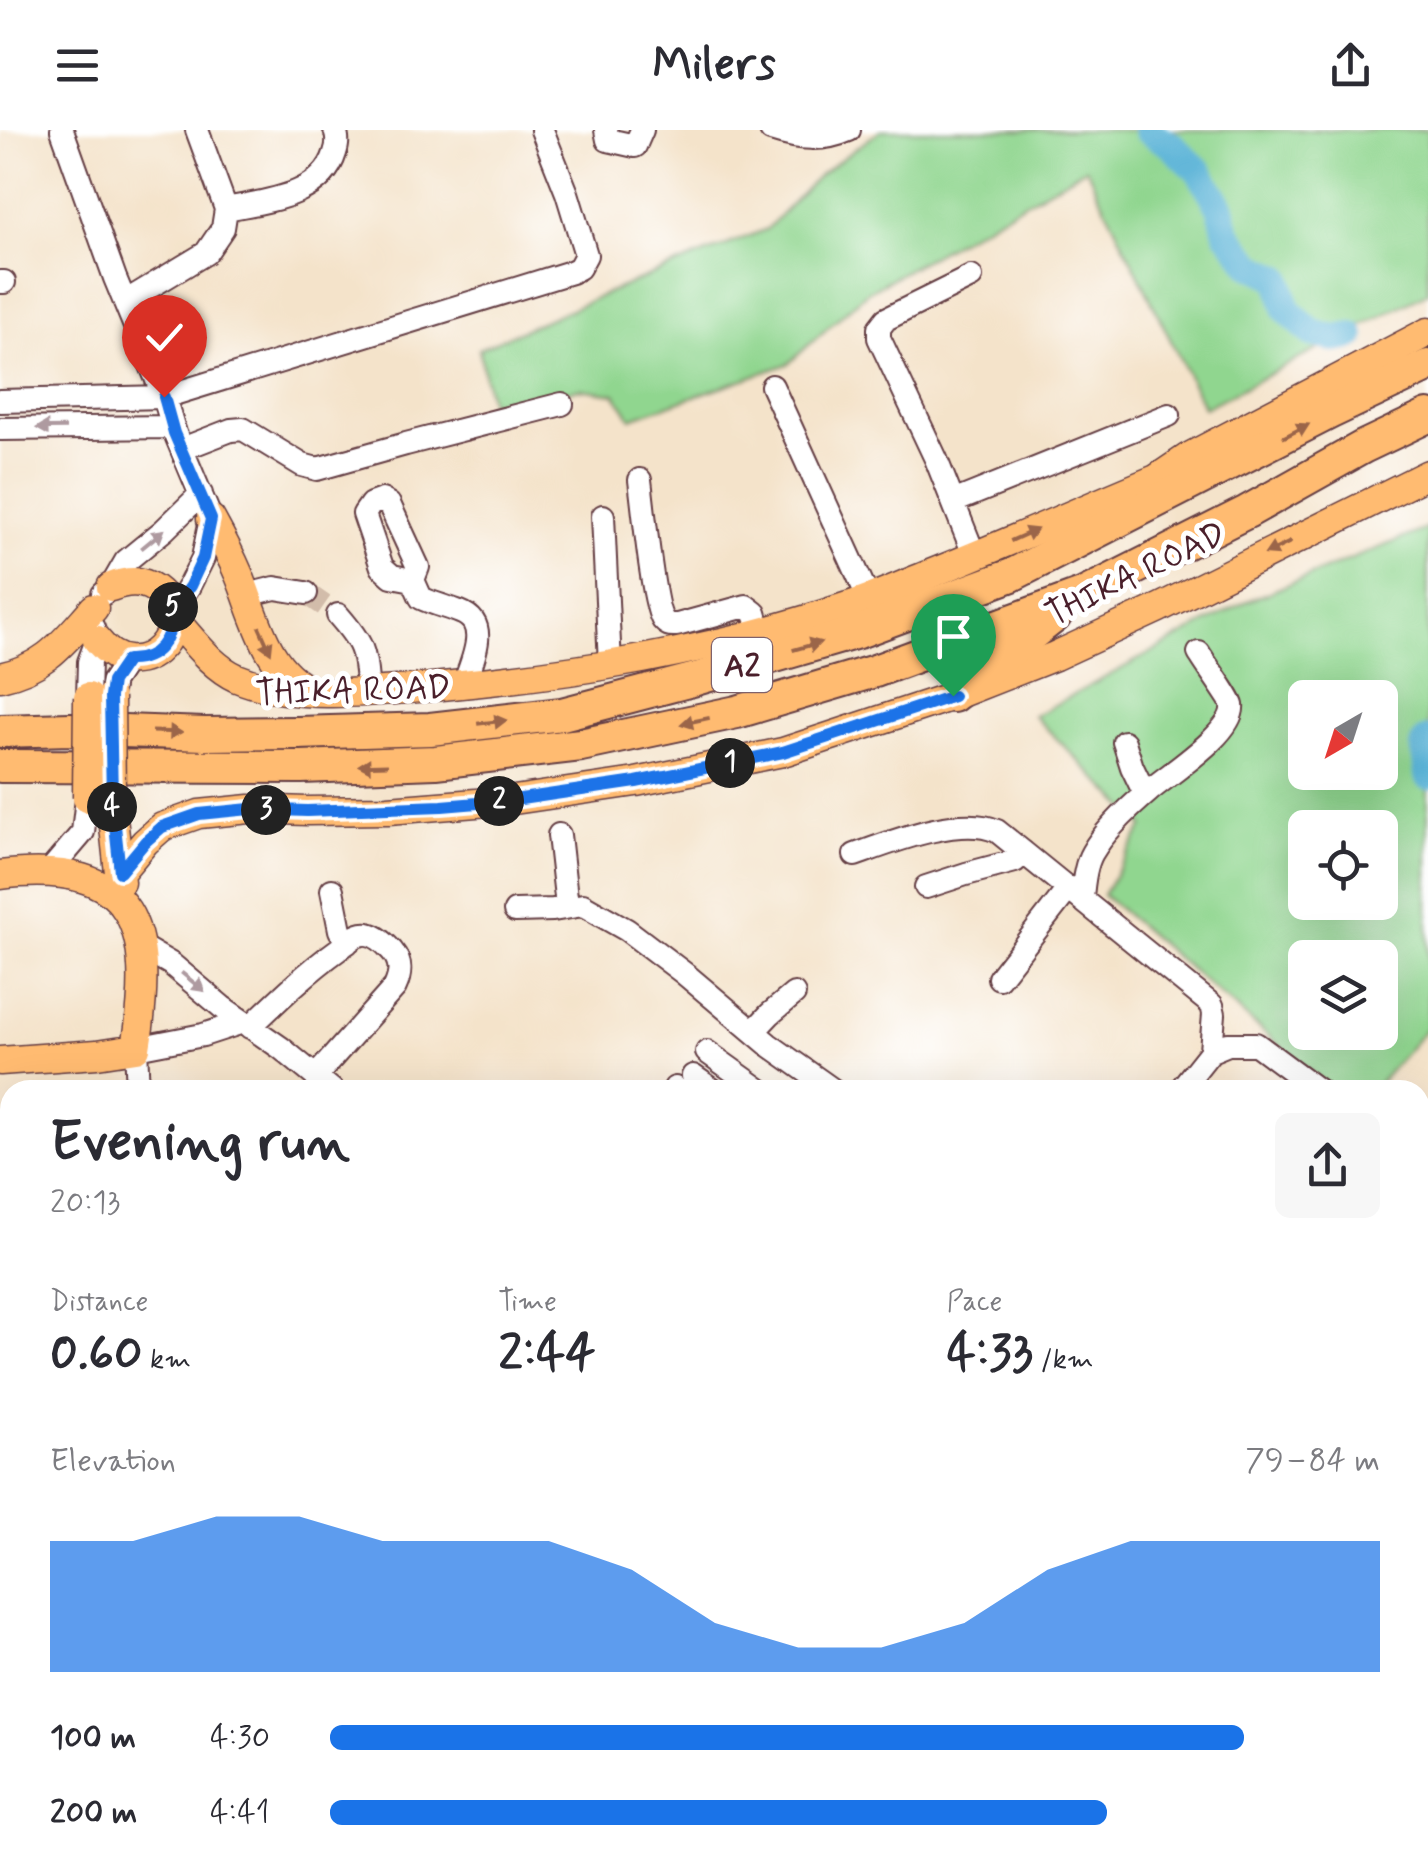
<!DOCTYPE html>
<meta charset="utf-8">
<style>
body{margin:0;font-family:Mynerve,sans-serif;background:#f7f7f7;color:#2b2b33;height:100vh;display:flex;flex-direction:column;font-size:38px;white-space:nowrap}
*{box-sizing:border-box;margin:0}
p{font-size:32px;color:#7c7c81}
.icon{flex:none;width:55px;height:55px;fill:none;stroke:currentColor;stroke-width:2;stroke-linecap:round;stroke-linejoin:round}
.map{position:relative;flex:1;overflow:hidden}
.panel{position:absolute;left:0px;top:950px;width:1430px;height:792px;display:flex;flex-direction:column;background:#fff;border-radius:30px 30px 0 0;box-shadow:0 10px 40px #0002}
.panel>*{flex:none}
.needle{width:65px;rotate:219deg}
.buttons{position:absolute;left:1288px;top:550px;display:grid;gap:20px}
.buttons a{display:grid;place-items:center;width:110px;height:110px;border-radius:15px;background:#fff;box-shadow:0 10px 40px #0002;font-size:50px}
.pin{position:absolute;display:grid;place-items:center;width:85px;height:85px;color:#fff;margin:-102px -42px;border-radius:50% 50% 50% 0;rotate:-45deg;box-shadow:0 0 10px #0007}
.pin .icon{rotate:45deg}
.km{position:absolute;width:50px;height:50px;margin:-25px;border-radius:50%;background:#222;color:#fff;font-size:28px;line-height:50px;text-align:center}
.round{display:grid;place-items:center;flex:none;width:105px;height:105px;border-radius:15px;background:#f7f7f7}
.summary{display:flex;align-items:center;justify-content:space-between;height:170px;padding:0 50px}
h1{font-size:55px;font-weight:700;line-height:75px}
.stats{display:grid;grid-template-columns:repeat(3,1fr);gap:15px;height:170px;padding:10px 50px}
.stats div{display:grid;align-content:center}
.stats b{font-size:50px;font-weight:700}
.stats small{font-size:28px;font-weight:400}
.stats p{font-size:28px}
.chart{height:280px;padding:20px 50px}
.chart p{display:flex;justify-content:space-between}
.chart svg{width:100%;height:180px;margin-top:10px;fill:#1a73e8;opacity:.7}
ul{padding:0 50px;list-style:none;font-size:32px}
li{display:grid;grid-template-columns:160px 120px 1fr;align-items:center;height:75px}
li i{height:25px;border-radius:12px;background:#1a73e8}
header{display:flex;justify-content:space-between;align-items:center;height:130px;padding:0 50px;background:#fff;font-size:45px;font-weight:700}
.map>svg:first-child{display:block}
</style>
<header><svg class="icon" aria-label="menu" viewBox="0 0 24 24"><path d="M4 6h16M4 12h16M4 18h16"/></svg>Milers<svg class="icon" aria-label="share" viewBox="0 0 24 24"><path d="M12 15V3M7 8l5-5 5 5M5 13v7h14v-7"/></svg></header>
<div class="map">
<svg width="1428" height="1742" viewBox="0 0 1428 1742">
<rect width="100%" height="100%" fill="#fff"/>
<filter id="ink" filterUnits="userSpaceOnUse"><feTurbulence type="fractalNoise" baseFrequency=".01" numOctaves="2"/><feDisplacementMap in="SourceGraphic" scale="20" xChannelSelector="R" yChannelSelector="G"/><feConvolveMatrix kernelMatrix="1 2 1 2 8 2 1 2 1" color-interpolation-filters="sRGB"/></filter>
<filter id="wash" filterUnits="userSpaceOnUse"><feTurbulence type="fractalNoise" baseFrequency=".0048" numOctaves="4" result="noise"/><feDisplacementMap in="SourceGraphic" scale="40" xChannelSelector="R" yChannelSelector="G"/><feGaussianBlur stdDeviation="2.25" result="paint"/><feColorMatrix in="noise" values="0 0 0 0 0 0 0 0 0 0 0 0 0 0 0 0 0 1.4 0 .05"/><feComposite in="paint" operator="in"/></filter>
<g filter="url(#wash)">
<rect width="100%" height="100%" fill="#f4e3ca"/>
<path fill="#90d68f" stroke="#6d7a5d" stroke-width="2.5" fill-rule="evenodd" d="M881,0H1428V162L1204,278L1086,38L866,163L788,234L631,288L615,264L580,259L490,273L479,219L612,161L767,99L818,46Z
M1428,398V897L1373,960H1332L1103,765L1144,696L1034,586L1245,472ZM1305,568H1380V642H1305ZM1305,698H1380V772H1305ZM1305,828H1380V902H1305Z
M10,1356V1732H1247L1258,1742H0V1357Z"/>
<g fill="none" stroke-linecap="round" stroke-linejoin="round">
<path stroke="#5ab3d7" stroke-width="28" d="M1147,0L1171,15L1199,41L1221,78L1227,103L1252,135L1279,148L1287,180L1312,203L1336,209L1352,206
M1428,610L1424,614L1428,646"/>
</g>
</g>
<g filter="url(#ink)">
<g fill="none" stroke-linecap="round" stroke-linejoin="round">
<path stroke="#d2bcaa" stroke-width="22" stroke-dasharray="22 11" stroke-linecap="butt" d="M306,463L338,485"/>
<g stroke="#643c43" stroke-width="26">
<path id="minor" d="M62,0L115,148L164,267L175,303L211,389L203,428L189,456L180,470L170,480
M606,0L608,10L635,16L642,0
M771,0C799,9 822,12 849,0
M226,79C264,71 322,67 335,23C338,14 338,9 335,0
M971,147L886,189L879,198V208L936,329L975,427
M0,152H4
M125,172L206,123L223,98L226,79L197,0
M772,256L869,469
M0,271L164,267L571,142L579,138L586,125L567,63L542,0
M0,299L172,297
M182,319L231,300L243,299L302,335L317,339L406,314L562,274
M640,350C643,373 653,477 663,490C668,496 670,495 677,495L746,476L755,483L761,503
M953,372L1169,285
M603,386L610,535
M413,450L392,446L382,437L364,384L371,374L382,370L389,374L418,437L413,450L421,468C434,474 447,477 460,482C492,494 471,532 464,555
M103,464L111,457L126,431L164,400L201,364
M247,465L275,458L306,463
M338,485C366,517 364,521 368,562
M88,567L89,532L97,510L93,498
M110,567L113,551L127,530
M1124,612L1132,637L1145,664
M559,705L567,776
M855,725C891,712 961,684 997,701L1212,875L1214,884L1211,921L1180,960
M49,742L83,702L87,668
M926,757L966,744L1015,731L1023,722
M332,760L340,800L347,813
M1082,768C1083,755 1085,735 1092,723C1105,700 1129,678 1149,661C1167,645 1236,602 1232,575C1231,569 1204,532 1199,523
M515,781L553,780L583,775L627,800L685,844L768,914L833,960
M140,816L171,834L222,877L281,918L332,960
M999,848L1069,758
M250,897C279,869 307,842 339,819C345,815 352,807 359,805C372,800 384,812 392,821C402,833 401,844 395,857L316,946
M754,901L770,884L794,864
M1211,921L1228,914H1256L1318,960
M707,922L760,960
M693,946L713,960
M138,960L136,918L203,905L243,892
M674,960L675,958
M1420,1041L1428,1048
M7,1098H10
M1420,1206L1428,1197
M0,1351L10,1349
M1420,1383L1428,1380
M1420,1441L1428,1448
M1420,1498L1428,1488
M25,1732L26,1742
M210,1732L211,1742
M1072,1732L1073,1742
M1282,1732L1293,1742
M588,1737L589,1742"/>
</g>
<g stroke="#643c43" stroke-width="31">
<path id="major" d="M211,389C221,407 231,426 239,445C256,486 266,541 311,560
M171,486C191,507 210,536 237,548C292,571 374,562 432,557C574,544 713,522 848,476C874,468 900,456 925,446C1003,415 1079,381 1156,349L1187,328L1428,202
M97,510C140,565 202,494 155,459C141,449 126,451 111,457
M0,547C47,537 64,511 94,478
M111,669L120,752
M120,742L145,712L162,697L199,684L250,679L307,681L388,680L514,670L636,652L783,622L953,566L1055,526L1159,478L1428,344
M0,745C138,728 155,799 136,918L97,924L0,931"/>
</g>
<g stroke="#643c43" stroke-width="36">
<path id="highway" d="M953,566L1055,486
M0,601L70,599L205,604L297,603L430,599L562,584L696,549L858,502L1012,445L1331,282L1428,236
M0,636L301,637L436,632L581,615L737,582L875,541L1082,465L1247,382L1363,317L1428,286"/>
</g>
<use href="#minor" stroke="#fff" stroke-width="22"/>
<use href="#major" stroke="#ffbb71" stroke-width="28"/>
<use href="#highway" stroke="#ffbb71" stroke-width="32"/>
<g stroke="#643c43" stroke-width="31" stroke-linecap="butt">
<path id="major-bridge" d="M110,567L111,669
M87,668L88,567"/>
</g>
<use href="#major-bridge" stroke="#ffbb71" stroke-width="28"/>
</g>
<defs><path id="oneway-solid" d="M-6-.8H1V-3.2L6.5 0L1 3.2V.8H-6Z" transform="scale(2.5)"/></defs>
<g fill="#ae9aa0">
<use href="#oneway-solid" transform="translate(51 298) rotate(179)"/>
<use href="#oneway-solid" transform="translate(153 409) rotate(-39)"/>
<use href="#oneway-solid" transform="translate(193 852) rotate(39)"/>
</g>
<g fill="#9b654a">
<use href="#oneway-solid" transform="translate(1296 301) rotate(-27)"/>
<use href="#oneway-solid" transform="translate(1024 405) rotate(-24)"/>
<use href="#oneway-solid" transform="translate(1278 418) rotate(154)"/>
<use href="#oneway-solid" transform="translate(265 510) rotate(66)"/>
<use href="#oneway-solid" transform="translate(807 516) rotate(-16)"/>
<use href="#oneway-solid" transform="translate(695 591) rotate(168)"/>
<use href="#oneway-solid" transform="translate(492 592) rotate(-7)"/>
<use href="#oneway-solid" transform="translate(167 602) rotate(2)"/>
<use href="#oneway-solid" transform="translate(373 635) rotate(178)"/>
</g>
</g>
<g fill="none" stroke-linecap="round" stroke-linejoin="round" filter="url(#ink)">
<g stroke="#fff" stroke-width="20">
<path id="route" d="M164,267L174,303L211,389L203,428L190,456L180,470L170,480C174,509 157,531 127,530L112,552L110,567L112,668L120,742L145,712L162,697L199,684L250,679L307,681L442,676L514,670L636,652L783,622L953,566"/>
</g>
<use href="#route" stroke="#1a73e8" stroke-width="12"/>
</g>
<g text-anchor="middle" stroke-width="10" stroke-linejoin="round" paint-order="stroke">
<rect fill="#fff" stroke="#80626b" stroke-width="2.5" x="712" y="508" width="60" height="54" rx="8"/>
<g font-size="32" font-weight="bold" fill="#4a1f2b">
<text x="742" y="546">A2</text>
</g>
<g font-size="35" fill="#4a1f2b" stroke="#fff">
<text transform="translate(1135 443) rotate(-26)" y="12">THIKA ROAD</text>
<text transform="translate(353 559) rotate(-2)" y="12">THIKA ROAD</text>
</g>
</g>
</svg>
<div class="buttons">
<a><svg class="needle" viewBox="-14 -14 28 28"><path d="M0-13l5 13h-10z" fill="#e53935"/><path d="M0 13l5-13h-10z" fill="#7c7c81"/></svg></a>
<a><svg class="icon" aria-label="locate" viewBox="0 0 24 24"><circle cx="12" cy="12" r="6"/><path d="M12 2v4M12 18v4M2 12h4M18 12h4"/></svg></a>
<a><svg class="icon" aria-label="layers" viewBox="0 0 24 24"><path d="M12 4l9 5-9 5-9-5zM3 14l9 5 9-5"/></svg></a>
</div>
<div class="pin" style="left:953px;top:566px;background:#1e9e55"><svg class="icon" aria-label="arrive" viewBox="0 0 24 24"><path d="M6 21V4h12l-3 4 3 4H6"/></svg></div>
<div class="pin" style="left:164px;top:267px;background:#d93025"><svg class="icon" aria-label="check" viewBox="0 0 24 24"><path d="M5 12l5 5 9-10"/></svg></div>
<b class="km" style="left:730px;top:633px">1</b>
<b class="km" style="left:499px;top:671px">2</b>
<b class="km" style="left:266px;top:680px">3</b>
<b class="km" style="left:112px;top:677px">4</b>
<b class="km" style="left:173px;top:477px">5</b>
<section class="panel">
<div class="summary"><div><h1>Evening run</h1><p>20:13</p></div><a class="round"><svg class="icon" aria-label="share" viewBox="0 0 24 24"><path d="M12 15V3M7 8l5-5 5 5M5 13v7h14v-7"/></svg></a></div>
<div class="stats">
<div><p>Distance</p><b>0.60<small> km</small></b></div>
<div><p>Time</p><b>2:44</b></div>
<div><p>Pace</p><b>4:33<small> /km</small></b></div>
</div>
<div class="chart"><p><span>Elevation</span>79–84 m</p>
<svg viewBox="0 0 160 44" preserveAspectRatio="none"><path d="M0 44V12L10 12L20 6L30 6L40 12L50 12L60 12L70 19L80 32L90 38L100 38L110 32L120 19L130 12L140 12L150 12L160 12V44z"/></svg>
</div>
<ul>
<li><b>100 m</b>4:30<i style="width:87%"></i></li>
<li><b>200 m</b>4:41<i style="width:74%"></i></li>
</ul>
</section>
</div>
